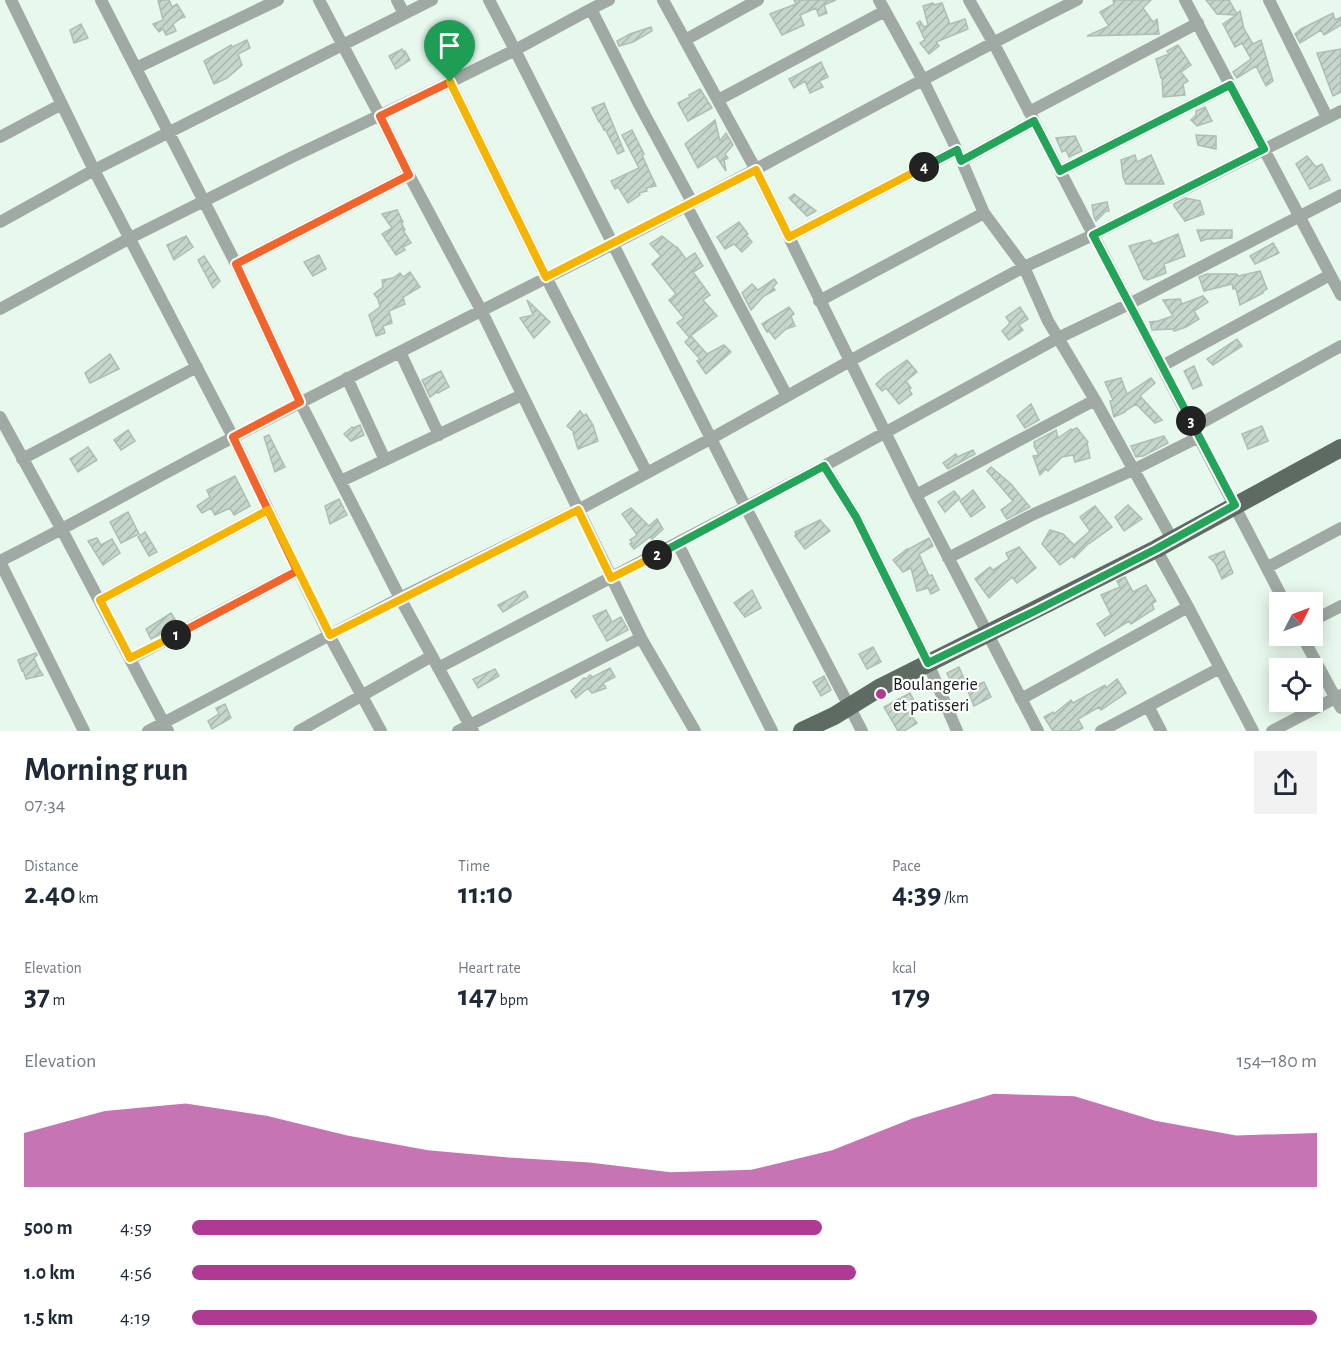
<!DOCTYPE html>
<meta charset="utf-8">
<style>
body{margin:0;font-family:"Alegreya Sans",sans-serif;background:#f2f2f3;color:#1f2937;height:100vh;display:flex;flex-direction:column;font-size:22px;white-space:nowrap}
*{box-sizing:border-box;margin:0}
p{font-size:20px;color:#747a83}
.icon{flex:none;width:33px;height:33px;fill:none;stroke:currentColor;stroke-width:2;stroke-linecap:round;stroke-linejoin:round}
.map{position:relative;height:731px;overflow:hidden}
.panel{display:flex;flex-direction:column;background:#fff;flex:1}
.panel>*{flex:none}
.needle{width:39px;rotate:48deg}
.fabs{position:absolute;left:1269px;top:592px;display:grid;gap:12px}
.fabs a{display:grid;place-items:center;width:54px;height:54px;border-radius:0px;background:#fff;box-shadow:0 3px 15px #0003;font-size:30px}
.pin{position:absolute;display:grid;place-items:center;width:51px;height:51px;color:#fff;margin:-62px -26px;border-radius:50% 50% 50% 0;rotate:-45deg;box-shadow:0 0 6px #0007}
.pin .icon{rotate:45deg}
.km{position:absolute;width:30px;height:30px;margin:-15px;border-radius:50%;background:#222;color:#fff;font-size:16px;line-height:30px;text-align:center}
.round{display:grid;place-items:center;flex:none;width:63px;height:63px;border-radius:0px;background:#f2f2f3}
.head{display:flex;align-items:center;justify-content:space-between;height:102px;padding:0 24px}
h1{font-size:33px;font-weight:600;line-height:45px}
.figures{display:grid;grid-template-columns:repeat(3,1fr);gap:9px;height:102px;padding:6px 24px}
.figures div{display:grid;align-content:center}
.figures b{font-size:30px;font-weight:600}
.figures small{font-size:16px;font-weight:400}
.figures p{font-size:16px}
.chart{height:168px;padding:12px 24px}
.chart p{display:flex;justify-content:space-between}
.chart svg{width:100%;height:108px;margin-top:6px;fill:#ae3a94;opacity:.7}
ul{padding:0 24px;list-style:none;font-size:20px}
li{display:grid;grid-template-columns:96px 72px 1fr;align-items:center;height:45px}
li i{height:15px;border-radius:8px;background:#ae3a94}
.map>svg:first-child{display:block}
</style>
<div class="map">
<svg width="1341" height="731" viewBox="0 0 1341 731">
<defs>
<pattern id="building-hatch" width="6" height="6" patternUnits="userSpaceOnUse" patternTransform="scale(1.5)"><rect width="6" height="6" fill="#c5d6cb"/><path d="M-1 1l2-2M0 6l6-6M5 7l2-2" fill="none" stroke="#a8b7ae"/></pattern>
</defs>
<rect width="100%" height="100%" fill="#e7f8ed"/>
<path fill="url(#building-hatch)" stroke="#adbeb3" stroke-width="1.5" d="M158,0H169L172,7L177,4L185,17L181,18L173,24L176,31L166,35L163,29L159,32L153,24L163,20Z
M794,0H836L824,5L827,13L819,16L816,8L800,15L804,25L782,35L770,14L796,4Z
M1113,0H1151L1143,8L1153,22L1157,19L1159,34L1087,36L1109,26L1100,12L1114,4Z
M1206,0H1229L1237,14L1240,11L1244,29L1253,44L1261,40L1273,81L1266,86L1256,66L1237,78L1233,72L1251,59L1242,43L1235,47L1223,24L1236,15L1217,14Z
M933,3L934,5L942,3L950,24L965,19L968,29L936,42L939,46L929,54L920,43L925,40L917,23L920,21L924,27L928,25L923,6Z
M1333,13L1335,20L1341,17V25L1324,35L1321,30L1300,43L1295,34L1301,29Z
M81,24L88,38L74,43L70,30Z
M651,27L652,31L633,42L619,46L617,41L630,34Z
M247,40L250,48L238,54L242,65L227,78L214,84L204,61L231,45L232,47Z
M1178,45L1191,65L1181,72L1188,81L1183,84L1185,95L1163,97L1162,78H1161L1156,59L1169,54L1167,51Z
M402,49L403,52L405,51L410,60L396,69L389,56Z
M1341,49V92L1333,96L1317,53Z
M821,62L828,77L819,81L823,87L810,93L805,81L794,88L789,79Z
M700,89L712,108L688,121L678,103L690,97L689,95Z
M604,103L624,151L618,154L605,129L604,130L600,122H599L592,108Z
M1205,107L1212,121L1197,126L1191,120L1196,115V111Z
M715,120L720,141L726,133L733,145L725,154L728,158L724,160L726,171L716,156L698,168L685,144Z
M632,130L644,154L642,155L656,186L646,188L647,191L639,193L640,195L628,203L618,187L615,189L611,181L639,168L622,135Z
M1196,135L1216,136V149L1198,145Z
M1075,136L1082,151L1069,157L1066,150L1062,152L1056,138Z
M1135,155L1137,162L1151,155L1164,184H1126L1123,177L1121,160Z
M1307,156L1316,167L1322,164L1330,180L1310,189L1296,164Z
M794,194L816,211L807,216L789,198Z
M1185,198L1200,201L1204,214L1185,221L1174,206V204Z
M1107,202L1109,211H1106L1096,221L1094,217L1092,205Z
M397,210L403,222H401L405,230H403L411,243L403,247L405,250L396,255L382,234L392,228L382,214Z
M739,222L748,234L746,235L752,242L742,252L734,244L725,249L717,237Z
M1197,230H1232V238L1207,239L1201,241Z
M1178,234L1185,256L1164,264L1166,273L1147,280L1146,278L1144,279L1129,246L1150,240L1154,244Z
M186,236L193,247L174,260L167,245Z
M662,236L676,247H677L686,259L695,253L703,266L693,272L710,295L703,300L717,316L689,337L677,323L684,318L669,300L676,294L652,264L661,256L650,244Z
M1273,243L1279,253L1255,264L1250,256Z
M319,255L326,269L313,276L304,262Z
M204,256L220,281L213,288L198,260Z
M1260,271L1267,289L1262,292L1263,293L1240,305L1236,289H1233L1232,284L1204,291L1199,277L1207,274H1237L1238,276Z
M410,272L420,287L403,297L405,304L389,311L392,323L383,326L385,333L376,336L369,315L380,307L378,299L374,294L383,287L382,280L393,278L400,273L403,277Z
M774,279L777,283L773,287L775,290L764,296L751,310L742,293L752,284L758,290Z
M1203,296L1208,302L1194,311L1199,319L1186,327L1174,331L1173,329L1152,330L1150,322L1158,321L1173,316L1163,300L1180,299L1182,304Z
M527,300L550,322L534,338L520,318L533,315Z
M789,307L794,314L791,316L795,326L786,329L775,339L769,331L767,332L762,324Z
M1020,307L1028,319L1019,325L1023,330L1009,340L1002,331L1010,323L1006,317Z
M691,336L707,354L724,345L731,352L706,374L697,361L700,359L685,342Z
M1237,339L1242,346L1213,365L1207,359Z
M110,354L119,369L90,383L85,373Z
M907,360L917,372L906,381L911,388L909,390L912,394L899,404L886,388L882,391L876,384L887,374Z
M1194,366L1202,385L1193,389L1184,371Z
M441,371L449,387L438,393L437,392L430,397L422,380Z
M1121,378L1127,394L1151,378L1155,383L1140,396L1162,420L1155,423L1136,404L1125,411V412L1114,417L1110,401L1113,400L1105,382Z
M1031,404L1039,420L1025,428L1017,416Z
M580,411L584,416L586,414L593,425L598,441L578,449L573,433L574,432L567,426Z
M360,425L364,435L351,441L344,434L352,427L353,428Z
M1262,426L1268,441L1248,449L1242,434Z
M1077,428L1088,442L1087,443L1090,458L1075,462L1073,455L1062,457L1048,471L1046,469L1040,475L1033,456L1039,455L1034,446H1035L1034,442L1056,430L1058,438L1071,429L1072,430Z
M128,430L135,441L121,450L114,440Z
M269,435L285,467L275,472L264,437Z
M1164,436L1168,443L1143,456L1136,457L1131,446Z
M88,447L97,460L78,472L70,459Z
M973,450L975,454L948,469L943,463L956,454L957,457Z
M991,467L1011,484L1030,507L1007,519L1001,510L1013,501L987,471Z
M235,476L250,506L234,515L230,508L215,515L211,508L202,513L197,506L210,497L207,490Z
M973,490L985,507L971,517L960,501Z
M954,491L960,498L945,512L938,502Z
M339,499L347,515L330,524L325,506Z
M1128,505L1142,519L1124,531L1115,517Z
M1095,506L1112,527L1087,545L1074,558L1072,556L1060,565L1042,544L1050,530L1063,534L1074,545L1090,531L1080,517Z
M631,508L649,526L657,519L663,529L652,539L650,537L634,549L630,544L632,543L630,540L637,535L622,514Z
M128,512L139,534L121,543L110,522Z
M820,520L830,531L805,549L795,536L796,534L795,532Z
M145,532L157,552L149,556L138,537Z
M97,538L101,545L112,539L120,553L103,565L88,541Z
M929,538L933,546L919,554L929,576L932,575L939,590L931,594L928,588L917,591L911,568L903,572L893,560L907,549V550Z
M1019,547L1036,568L1017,583L1012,577L989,598L975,579L990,567L993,570L1009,559L1006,553Z
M1224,551L1233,573L1222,579L1215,563L1209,557Z
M1125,577L1133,592L1146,585L1156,601L1152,604L1154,609L1131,624L1129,621L1105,636L1097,624L1111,615L1101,595L1120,587L1117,581Z
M752,590L761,608L745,617L734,603Z
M525,591L528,597L503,612L498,605Z
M606,610L612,622L621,617L628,630L607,641L593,616Z
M171,613L176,621L168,625L170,629L151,639L146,629Z
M873,647L881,662L867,669L859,654Z
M36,653L37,655L34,658L39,669L43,675L26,679L23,670L22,671L18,660Z
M959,667L966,683L954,688L947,673Z
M610,668L615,677L603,683L606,688L592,693L588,688L576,698L571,691L584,678L586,679L590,675L593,677Z
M495,669L499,676L478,688L473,679Z
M824,676L831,690L821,696L813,682Z
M1117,679L1126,693L1101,710L1099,707L1078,719L1083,728L1077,731H1053L1044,717L1053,712L1054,714L1071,700L1073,703L1105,685L1106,688Z
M984,682L991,697L974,706L967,689Z
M910,693L914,701L896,711L907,710L917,723L904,731H898L884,707Z
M225,704L231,718L212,729L208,721L219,714L216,708Z"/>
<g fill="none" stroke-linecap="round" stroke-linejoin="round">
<path stroke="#a1a9a4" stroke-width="12" d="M11,0L94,170L233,437L329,635L381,731
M101,0L236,264L300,402L400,598L473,731
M319,0L380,116L409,175L481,310L641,638L695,731
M397,0L404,14
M489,0L515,50L746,508L862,731
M609,0L591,9L640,106L692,202
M663,0L756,170L916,495L1038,731
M879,0L923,80L957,150L984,213L1024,267L1048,321L1095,400L1172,539
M969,0L993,42L1285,603
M1185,0L1341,295
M1269,0L1327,117
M685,40L758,0
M136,68L278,0
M450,82L546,277L647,473
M718,100L885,11
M1029,112L1198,23
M0,137L62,104
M961,161L1034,121
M1060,171L1230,85
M686,205L787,396
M0,222L94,170L432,0
M789,237L957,150
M236,264L409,175
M819,301L984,213
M0,309L130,238L290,158L450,82L515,50L591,9
M400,352L439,435
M1162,366L1330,275
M347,378L385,460
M0,417L62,530L168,731
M1194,427L1341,346
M22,459L197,367
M824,466L856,517L928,663L957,731
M341,481L522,395
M916,495L1095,400
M678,544L772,731
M1156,549L1188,607L1253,731
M948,558L1034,514L1133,470L1199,437
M0,561C78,522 154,478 232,438C358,372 486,309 613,244C768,165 921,78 1077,0
M0,562L84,731
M1268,567L1341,528
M100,600L268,510
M1312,621L1341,606
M1302,636L1341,708
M130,659L297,571
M438,668L824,466L1058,338L1129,304L1341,195
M1021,699L1188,607
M1148,706L1161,731
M148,731L400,598L578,510L712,438L866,352L1024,267L1093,235L1341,111
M299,731L432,656
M458,731L641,638
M1101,731L1220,668
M1272,731L1341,695"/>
<path stroke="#5e6b63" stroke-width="18" d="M802,731L834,716L881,687L1156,549L1341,448"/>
</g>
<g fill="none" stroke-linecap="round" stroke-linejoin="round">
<g stroke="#fff" stroke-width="12">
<path id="split-1" d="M176,635L297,571L233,437L300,402L236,264L409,175L380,116L450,82"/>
</g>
<g stroke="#fff" stroke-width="12">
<path id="split-2" d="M176,635L130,658L100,600L268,510L330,635L578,510L611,578L657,555"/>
</g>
<g stroke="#fff" stroke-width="12">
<path id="split-3" d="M657,555L824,466L856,517L928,663L1037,610L1156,549L1235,505L1191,421"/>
</g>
<g stroke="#fff" stroke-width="12">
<path id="split-4" d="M924,167L957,150L961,161L1034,121L1060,171L1230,85L1264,149L1093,235L1191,421"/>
</g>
<g stroke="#fff" stroke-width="12">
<path id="split-5" d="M450,82L546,277L756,170L789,237L924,167"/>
</g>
<use href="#split-1" stroke="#f0652b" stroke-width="8"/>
<use href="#split-2" stroke="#f5b400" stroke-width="8"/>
<use href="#split-3" stroke="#22a559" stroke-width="8"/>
<use href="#split-4" stroke="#22a559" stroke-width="8"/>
<use href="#split-5" stroke="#f5b400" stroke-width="8"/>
</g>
<circle fill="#ae3a94" stroke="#fff" stroke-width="2" cx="881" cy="694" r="6"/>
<g text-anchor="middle" stroke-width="4.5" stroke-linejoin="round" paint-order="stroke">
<g font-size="18" fill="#171d19" stroke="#fff" text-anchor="start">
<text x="893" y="690">Boulangerie<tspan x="893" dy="21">et patisseri</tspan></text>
</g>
</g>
</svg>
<div class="fabs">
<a><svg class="needle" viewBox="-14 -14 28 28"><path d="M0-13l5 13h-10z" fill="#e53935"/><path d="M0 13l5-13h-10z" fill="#747a83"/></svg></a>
<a><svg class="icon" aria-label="locate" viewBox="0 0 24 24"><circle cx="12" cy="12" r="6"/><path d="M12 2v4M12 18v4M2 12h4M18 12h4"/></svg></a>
</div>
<div class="pin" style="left:450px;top:82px;background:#1e9e55"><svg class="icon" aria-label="arrive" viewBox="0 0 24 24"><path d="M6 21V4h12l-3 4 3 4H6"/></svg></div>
<b class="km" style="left:176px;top:635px">1</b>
<b class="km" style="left:657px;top:555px">2</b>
<b class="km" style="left:1191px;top:421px">3</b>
<b class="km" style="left:924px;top:167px">4</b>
</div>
<section class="panel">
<div class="head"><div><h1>Morning run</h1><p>07:34</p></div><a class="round"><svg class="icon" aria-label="share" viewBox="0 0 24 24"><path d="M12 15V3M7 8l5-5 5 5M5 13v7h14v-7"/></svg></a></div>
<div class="figures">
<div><p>Distance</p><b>2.40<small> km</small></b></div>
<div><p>Time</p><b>11:10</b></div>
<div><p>Pace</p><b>4:39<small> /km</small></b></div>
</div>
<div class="figures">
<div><p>Elevation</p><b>37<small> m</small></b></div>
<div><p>Heart rate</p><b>147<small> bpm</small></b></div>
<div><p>kcal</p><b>179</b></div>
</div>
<div class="chart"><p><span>Elevation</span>154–180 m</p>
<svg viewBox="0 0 160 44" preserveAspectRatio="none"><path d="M0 44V22L10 13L20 10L30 15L40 23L50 29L60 32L70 34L80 38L90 37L100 29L110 16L120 6L130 7L140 17L150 23L160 22V44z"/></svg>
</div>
<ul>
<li><b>500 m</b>4:59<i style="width:56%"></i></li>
<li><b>1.0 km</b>4:56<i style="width:59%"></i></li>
<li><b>1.5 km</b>4:19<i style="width:100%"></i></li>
</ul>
</section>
